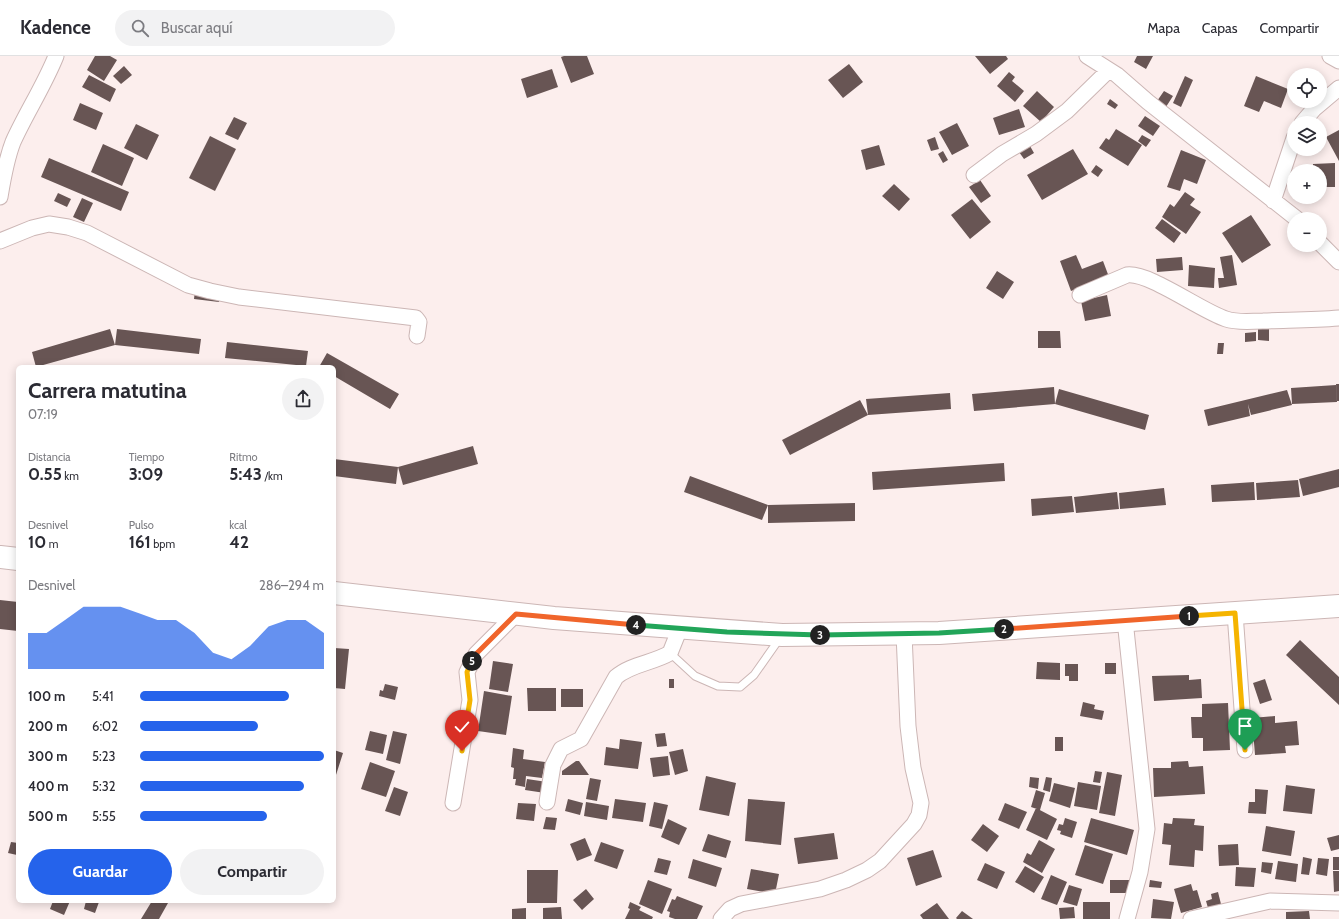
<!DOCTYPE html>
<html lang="es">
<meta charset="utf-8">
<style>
body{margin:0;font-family:Cabin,sans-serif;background:#f2f2f3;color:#2b2b33;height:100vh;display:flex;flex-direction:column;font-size:15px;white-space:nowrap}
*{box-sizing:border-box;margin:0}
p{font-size:13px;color:#7c7c81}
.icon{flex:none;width:22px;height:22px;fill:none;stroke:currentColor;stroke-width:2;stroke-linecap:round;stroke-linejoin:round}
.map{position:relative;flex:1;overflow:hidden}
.drawer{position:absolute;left:16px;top:309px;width:320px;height:538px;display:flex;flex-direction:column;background:#fff;border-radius:6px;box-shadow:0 2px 10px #0003}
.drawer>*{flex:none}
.fabs{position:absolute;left:1287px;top:12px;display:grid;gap:8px}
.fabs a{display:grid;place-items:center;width:40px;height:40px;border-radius:50%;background:#fff;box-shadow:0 2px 10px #0003;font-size:20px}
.pin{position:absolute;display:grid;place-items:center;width:34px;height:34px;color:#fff;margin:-41px -17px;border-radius:50% 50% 50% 0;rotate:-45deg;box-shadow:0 0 4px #0007}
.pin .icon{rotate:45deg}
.km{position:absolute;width:20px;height:20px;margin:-10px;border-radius:50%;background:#222;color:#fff;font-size:11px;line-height:20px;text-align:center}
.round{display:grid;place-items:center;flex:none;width:42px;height:42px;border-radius:21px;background:#f2f2f3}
.headline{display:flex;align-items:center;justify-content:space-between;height:68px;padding:0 12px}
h1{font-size:22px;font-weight:700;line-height:30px}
.metrics{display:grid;grid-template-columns:repeat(3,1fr);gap:6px;height:68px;padding:4px 12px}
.metrics div{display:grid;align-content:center}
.metrics b{font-size:17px;font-weight:700}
.metrics small{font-size:11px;font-weight:400}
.metrics p{font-size:11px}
.chart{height:112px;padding:8px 12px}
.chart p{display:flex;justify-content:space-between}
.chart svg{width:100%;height:72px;margin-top:4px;fill:#2563eb;opacity:.7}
.primary-button{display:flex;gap:8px;margin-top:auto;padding:8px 12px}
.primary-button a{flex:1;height:46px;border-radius:24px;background:#2563eb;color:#fff;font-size:16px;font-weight:700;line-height:46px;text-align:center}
.primary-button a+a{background:#f2f2f3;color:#2b2b33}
ul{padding:0 12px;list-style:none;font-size:13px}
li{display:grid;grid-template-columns:64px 48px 1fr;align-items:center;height:30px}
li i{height:10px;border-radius:5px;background:#2563eb}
header{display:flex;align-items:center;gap:24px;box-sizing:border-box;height:56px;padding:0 20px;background:#fff;border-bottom:1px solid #e1e1e2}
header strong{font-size:19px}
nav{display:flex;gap:22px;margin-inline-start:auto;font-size:14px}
.search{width:280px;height:36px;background:#f2f2f3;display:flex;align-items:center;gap:10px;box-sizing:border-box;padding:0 14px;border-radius:22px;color:#7c7c81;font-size:15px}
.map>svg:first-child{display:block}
</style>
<header>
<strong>Kadence</strong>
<div class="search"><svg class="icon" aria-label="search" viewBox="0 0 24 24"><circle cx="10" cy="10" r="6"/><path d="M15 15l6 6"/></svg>Buscar aquí</div>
<nav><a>Mapa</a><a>Capas</a><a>Compartir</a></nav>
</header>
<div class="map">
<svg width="1339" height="863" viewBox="0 0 1339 863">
<rect width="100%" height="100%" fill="#fceeed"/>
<path fill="#685554" d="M95,0H110L117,4L104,25L87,14Z
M564,0H587L594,18L571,27L561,1Z
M975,0H1006L1008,3L990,18Z
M1137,0H1153L1146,13L1134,6Z
M849,8L863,26L843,42L828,24Z
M124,10L132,19L121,28L113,20Z
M552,13L558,31L527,42L521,23Z
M1009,16L1015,21L1012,25L1024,35L1015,46L997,30Z
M89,19L116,33L110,46L82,31Z
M1185,20L1193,24L1181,51L1173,47Z
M1256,20L1288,33L1281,52L1264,45L1259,56L1244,50Z
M1037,35L1054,51L1041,66L1023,50Z
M1164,35L1173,40L1164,54L1155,48Z
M1110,43L1118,49L1115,53L1107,48Z
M80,47L103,57L96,74L73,64Z
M1019,53L1025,71L999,79L993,62Z
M1145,60L1160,70L1153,80L1138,70Z
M234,61L247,67L238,84L225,78Z
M957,67L969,90L952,99L939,76Z
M136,68L159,79L147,104L124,92Z
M1116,73L1142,89L1128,110L1099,92L1106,82L1109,84Z
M1339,74V105L1326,81Z
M1142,79L1151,84L1146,91L1138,85Z
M210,80L236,93L215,135L189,122Z
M935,81L939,93L931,95L927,84Z
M103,88L134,102L122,130L91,116Z
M879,89L885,109L866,114L861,94Z
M1030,90L1034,97L1024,103L1019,96Z
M1073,93L1088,118L1042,144L1027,119Z
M1181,94L1206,104L1197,128L1184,123L1180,135L1167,131Z
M943,95L948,104L943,107L938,98Z
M49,102L129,136L121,155L41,121Z
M1335,107V131H1321L1320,115H1313V108Z
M1096,109L1103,114L1098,121L1091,116Z
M980,124L991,140L981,147L969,131Z
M894,128L910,143L899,155L882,140Z
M1185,136L1195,143L1190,149L1201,156L1186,178L1162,161L1170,148L1174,151Z
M58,137L71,143L67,151L54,145Z
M82,142L93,147L84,166L73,161Z
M972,143L991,166L970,183L951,159Z
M1251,159L1271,189L1242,207L1222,177Z
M1162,163L1181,177L1174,187L1155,172Z
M1076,199L1082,213L1103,205L1109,221L1071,235L1060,205Z
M1232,199L1237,229L1219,232L1218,222H1224L1220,201Z
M1182,201L1183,214L1157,216L1156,203Z
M1189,209L1215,212L1214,232L1188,230Z
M997,215L1014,226L1003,243L986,232Z
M195,234L220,238L219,246L194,243Z
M1107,239L1111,260L1085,265L1081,245Z
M110,273L115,289L36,311L32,296Z
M117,273L201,283L199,298L115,289Z
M1258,273H1269V285L1258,284Z
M1038,275H1060L1061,292H1038Z
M1256,276V285L1245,286V277Z
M227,286L308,295L306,310L225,302Z
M1218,287H1224L1223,298H1217Z
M327,297L399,338L390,353L334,320V311H319Z
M1336,328H1339V345H1337Z
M1336,329L1337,346L1292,348L1291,332Z
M1054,331L1055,348L974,355L972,338Z
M1059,333L1149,359L1145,374L1055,348Z
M1287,334L1292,349L1251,359L1248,348L1250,360L1208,370L1204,354Z
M950,337L951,353L868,359L866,343Z
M860,344L868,359L790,399L782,384Z
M473,390L478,408L403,429L398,411Z
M334,403L398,411L396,428L334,420Z
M1004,407L1005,425L873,434L872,416Z
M1339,413V431L1303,440L1299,423Z
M690,420L768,449L762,464L684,436Z
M1298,424L1300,441L1257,444L1256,427Z
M1254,426L1255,444L1212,446L1211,429Z
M1164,432L1166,449L1120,453L1119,437Z
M1117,436L1119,453L1076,457L1074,441Z
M1072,440L1074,456L1032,460L1031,443Z
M855,447V465L768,467V449Z
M0,544L18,546V575L0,573Z
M1300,584L1339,621V649L1286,599Z
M334,592L349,593L345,633L334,632Z
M493,605L513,608L508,636L489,633Z
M1037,606L1060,607V624L1036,623Z
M1105,607H1116V618H1105Z
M1065,608H1078V625H1069V620H1065Z
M1189,619V624L1201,623L1202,642L1154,645L1152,620Z
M669,623H674V632H669Z
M1265,623L1272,644L1260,648L1253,627Z
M385,628L398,631L395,644L379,640L380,634L383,635Z
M527,632H556V655H528Z
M561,633H583V651H561Z
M484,635L512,640L506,679L478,675Z
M1083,646L1095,649L1094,653L1104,655L1102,664L1080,660Z
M1228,647L1230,694L1203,695V682H1192L1191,661H1202V648Z
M1275,660V667L1297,665L1299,689L1285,690L1286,697L1255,699L1252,662Z
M370,675L387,679L383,698L365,694Z
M393,675L407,678L400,708L386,704Z
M665,677L667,690L657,691L655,678Z
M1055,681H1063V695H1055Z
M620,683L642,686L638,713L604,709L606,691L619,693Z
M513,692L524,694L523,703L545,706L542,722L526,720L525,731L515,729L516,723H513L514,712L511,711Z
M683,693L688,715L675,719L669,696Z
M334,694L343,697L336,719H334Z
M668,700L670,719L653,721L650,702Z
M576,705H579L589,719H562V715Z
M1188,705L1189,711L1203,710L1205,738L1154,741L1153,712H1171V706Z
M370,706L395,715L386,741L361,733Z
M1095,715L1102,716L1100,727L1093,726Z
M1107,716L1122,719L1115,760L1099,757Z
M706,720L736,727L729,760L699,754Z
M1030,721L1039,722L1038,733L1029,731Z
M1046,721L1052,722L1050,736L1043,734Z
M590,722L601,724L597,745L586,743Z
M527,723L547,726L545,737L525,734Z
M1078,726L1101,730L1097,754L1074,750Z
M1054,727L1075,732L1070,752L1049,745Z
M1286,729L1315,733L1312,758L1283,755Z
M394,731L408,736L400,760L385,755Z
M1255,733L1268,734L1266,758L1248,757L1249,746H1255Z
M1036,734L1045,737L1040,754L1031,751Z
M568,743L583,747L580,759L565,755Z
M615,743L646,747L643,766L612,762Z
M748,743L785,746L781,789L745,785Z
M586,746L609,750L607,764L584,760Z
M654,746L668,749L662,773L649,770Z
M518,747L536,748L534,765L516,763Z
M1005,747L1027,756L1019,773L998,764Z
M1036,752L1057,763L1047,784L1026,774Z
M546,761L557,762L555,774L543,773Z
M1065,762L1077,766L1072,782L1060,778L1061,775L1057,774L1059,768L1063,769Z
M1091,762L1134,774L1127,799L1084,786Z
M1173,762L1195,763L1194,769L1204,770L1203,795L1195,794L1194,811L1169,809L1171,789L1162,788L1164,767L1172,768Z
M668,763L687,772L679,789L661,781Z
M983,768L999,780L987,796L971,784Z
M1266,770L1295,775L1291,800L1262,795Z
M834,777L838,803L798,808L794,782Z
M708,778L731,785L726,802L702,795Z
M1339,779V793L1331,795L1327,782Z
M585,782L592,799L577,805L570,788Z
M1039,784L1055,793L1042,817L1023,806L1027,797L1031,799Z
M11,786L18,787L17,799L8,797Z
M601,786L624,794L617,813L594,805Z
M1238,788L1239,809L1219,810L1218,789Z
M1085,789L1113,798L1103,828L1075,819Z
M933,794L942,821L916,830L907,802Z
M1303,801L1312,803L1309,819L1301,818Z
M1333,801H1339V814H1333Z
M658,802L671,805L667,819L654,816Z
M1318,802L1329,803L1327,820L1316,818Z
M693,803L722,812L716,831L688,822Z
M1278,805L1298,808L1296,826L1275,823Z
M1262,806L1273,807L1271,818L1261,816Z
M985,807L1005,816L997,833L977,824Z
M1025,810L1044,821L1034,837L1015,826Z
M1236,811L1256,812L1254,831L1235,830Z
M751,813L779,818L775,838L747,833Z
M527,814H558L557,847H527Z
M1333,815H1339V835L1334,836Z
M1051,819L1067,826L1057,849L1041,843Z
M648,824L672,833L662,858L639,848Z
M1110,824H1131V837H1110Z
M1150,824L1162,826L1161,832L1149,831Z
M1191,828L1193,835L1197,834L1202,851L1181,857L1174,833Z
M1069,829L1082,833L1077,850L1063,846Z
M586,833L594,843L582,854L573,844Z
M1218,836L1221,848L1208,852L1206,845L1212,843L1211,838Z
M677,840L703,850L697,863H675L669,861L670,856L667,855L672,843L675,844Z
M1153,843L1174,846L1171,863L1151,862Z
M53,845H70L64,859L50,853Z
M86,845L99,846L95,857L84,853Z
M152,845H165L168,847L159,863H141Z
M630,846L641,851L639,854L653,861L652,863H625L630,853L628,852Z
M1083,846H1110V863H1083Z
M937,847L949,863H923L920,859Z
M561,851L562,863H543V852Z
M1074,851L1075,862L1060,863L1059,852Z
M526,852V863H512V853Z
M962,855L973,863H957L956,862Z
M1309,855L1310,863H1286V856Z"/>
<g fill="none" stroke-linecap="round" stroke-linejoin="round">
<g stroke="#ccb6b5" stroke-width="9">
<path id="lane" d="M670,597L695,620L718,630L740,631L754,619L780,582"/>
</g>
<g stroke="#ccb6b5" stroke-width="17">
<path id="street" d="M1087,0L1117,19L1148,46L1297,163
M1330,0L1339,5
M1302,67L1314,53L1339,32
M974,119L1002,98L1036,78L1067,55L1109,14
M0,141C3,123 6,104 13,86C26,57 44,30 56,0
M1273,145L1294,82
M0,185L32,172L49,168L68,171L87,177L188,229L210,235L239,241L416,262L419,266L417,280
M1320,187L1339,206
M1080,239L1127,219C1149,216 1201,255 1226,263C1238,267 1251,265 1263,265C1288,264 1314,264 1339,262
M1235,557L1245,694
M1125,564L1147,773L1140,816L1127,863
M547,746L553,709L561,693L581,683L616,621C631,608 653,607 670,597L680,572
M453,747L470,644L467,616L476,598L516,558
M721,863L730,853L741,848L820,833L846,824L867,814L880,805L914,768L919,759L921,747L913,712L908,670L904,578
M1191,863L1270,845L1339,847"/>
</g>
<g stroke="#ccb6b5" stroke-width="24">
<path id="primary" d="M0,501L18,503
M334,537L554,562L782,579L939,577L1339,550"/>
</g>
<use href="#lane" stroke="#fff" stroke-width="7"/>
<use href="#street" stroke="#fff" stroke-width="15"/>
<use href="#primary" stroke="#fff" stroke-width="22"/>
</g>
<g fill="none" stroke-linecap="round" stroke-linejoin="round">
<g stroke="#fff" stroke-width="8">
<path id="split-1" d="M1189,560L1235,557L1245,694"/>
</g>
<g stroke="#fff" stroke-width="8">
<path id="split-2" d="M1004,573L1189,560"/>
</g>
<g stroke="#fff" stroke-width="8">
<path id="split-3" d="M820,579L939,577L1004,573"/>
</g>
<g stroke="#fff" stroke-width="8">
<path id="split-4" d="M636,569L727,576L820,579"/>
</g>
<g stroke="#fff" stroke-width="8">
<path id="split-5" d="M472,605L476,598L516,558L636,569"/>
</g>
<g stroke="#fff" stroke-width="8">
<path id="split-6" d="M462,695L470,644L467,616L472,605"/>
</g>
<use href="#split-1" stroke="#f5b400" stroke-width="5"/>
<use href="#split-2" stroke="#f0652b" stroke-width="5"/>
<use href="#split-3" stroke="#22a559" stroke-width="5"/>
<use href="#split-4" stroke="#22a559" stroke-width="5"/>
<use href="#split-5" stroke="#f0652b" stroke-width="5"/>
<use href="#split-6" stroke="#f5b400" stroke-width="5"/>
</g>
</svg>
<div class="fabs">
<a><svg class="icon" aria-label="locate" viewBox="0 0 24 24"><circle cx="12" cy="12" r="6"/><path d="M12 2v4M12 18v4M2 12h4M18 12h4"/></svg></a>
<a><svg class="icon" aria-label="layers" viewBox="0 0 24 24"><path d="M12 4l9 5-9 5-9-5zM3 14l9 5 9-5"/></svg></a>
<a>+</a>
<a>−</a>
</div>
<div class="pin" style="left:1245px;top:694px;background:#1e9e55"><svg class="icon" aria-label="arrive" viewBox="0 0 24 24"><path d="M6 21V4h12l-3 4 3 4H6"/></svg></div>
<div class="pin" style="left:462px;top:695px;background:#d93025"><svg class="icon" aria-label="check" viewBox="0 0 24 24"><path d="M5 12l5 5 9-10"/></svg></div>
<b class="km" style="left:1189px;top:560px">1</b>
<b class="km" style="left:1004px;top:573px">2</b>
<b class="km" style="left:820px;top:579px">3</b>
<b class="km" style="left:636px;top:569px">4</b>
<b class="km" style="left:472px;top:605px">5</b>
<section class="drawer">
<div class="headline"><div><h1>Carrera matutina</h1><p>07:19</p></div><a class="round"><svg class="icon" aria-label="share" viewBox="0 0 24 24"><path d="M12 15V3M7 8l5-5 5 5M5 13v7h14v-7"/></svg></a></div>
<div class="metrics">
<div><p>Distancia</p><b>0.55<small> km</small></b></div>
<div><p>Tiempo</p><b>3:09</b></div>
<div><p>Ritmo</p><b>5:43<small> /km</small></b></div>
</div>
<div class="metrics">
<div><p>Desnivel</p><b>10<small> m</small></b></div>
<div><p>Pulso</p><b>161<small> bpm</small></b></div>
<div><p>kcal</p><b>42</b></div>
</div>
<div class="chart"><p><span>Desnivel</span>286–294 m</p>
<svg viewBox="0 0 160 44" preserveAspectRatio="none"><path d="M0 44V22L10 22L20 14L30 6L40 6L50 6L60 10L70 14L80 14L90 22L100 34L110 38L120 30L130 18L140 14L150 14L160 22V44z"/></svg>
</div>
<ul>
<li><b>100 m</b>5:41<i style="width:81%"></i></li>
<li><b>200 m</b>6:02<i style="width:64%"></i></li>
<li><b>300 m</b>5:23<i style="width:100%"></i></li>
<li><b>400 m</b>5:32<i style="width:89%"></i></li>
<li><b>500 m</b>5:55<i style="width:69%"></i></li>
</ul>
<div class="primary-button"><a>Guardar</a><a>Compartir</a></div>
</section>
</div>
